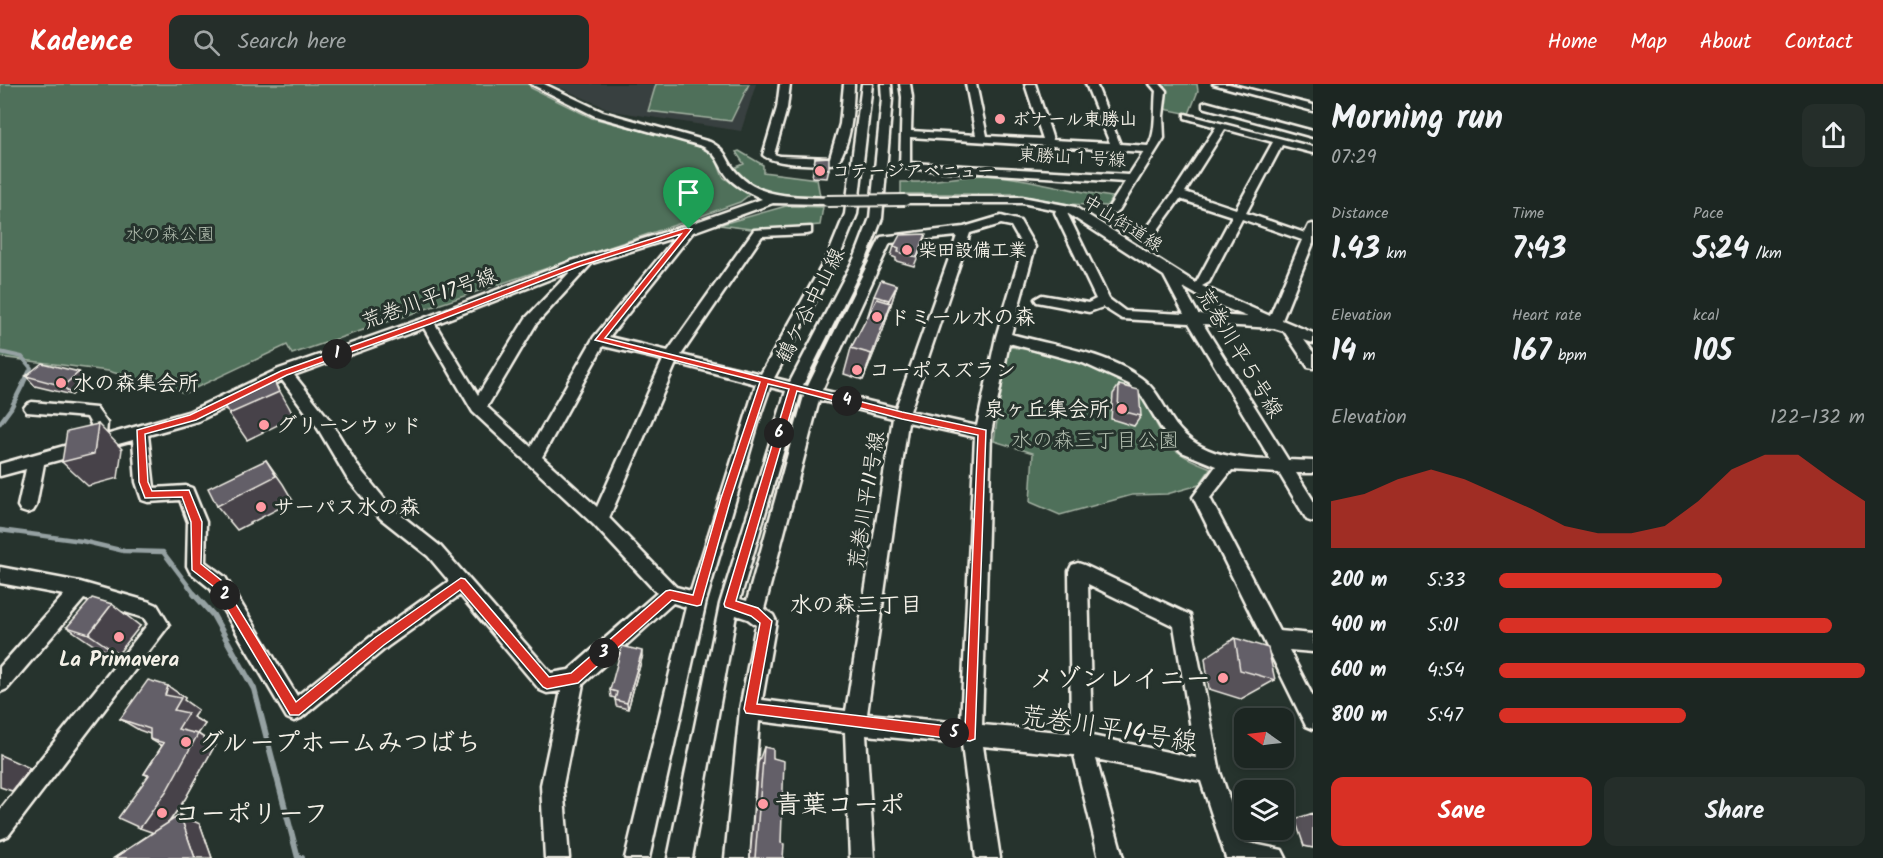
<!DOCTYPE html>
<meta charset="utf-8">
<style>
body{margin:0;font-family:Kalam,"Klee One",sans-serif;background:#252e2a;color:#f1f3f6;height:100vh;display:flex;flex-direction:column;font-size:22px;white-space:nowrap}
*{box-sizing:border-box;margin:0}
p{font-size:20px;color:#a0a5a5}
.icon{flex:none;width:33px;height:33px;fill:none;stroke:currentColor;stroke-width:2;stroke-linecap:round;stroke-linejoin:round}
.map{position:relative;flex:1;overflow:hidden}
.sheet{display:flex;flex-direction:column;background:#1c2622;width:570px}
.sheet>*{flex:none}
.needle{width:39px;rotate:284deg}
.controls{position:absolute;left:1234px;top:624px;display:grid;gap:12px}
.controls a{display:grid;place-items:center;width:60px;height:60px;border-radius:12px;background:#1c2622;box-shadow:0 3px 9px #0003,0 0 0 2px #3a4340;font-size:30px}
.pin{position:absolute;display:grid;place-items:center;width:51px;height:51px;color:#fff;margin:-62px -26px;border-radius:50% 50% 50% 0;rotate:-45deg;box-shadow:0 0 6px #0007}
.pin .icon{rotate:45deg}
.km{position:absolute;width:30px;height:30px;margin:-15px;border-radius:50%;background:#222;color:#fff;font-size:16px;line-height:30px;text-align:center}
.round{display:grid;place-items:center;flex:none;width:63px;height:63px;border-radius:12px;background:#252e2a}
.summary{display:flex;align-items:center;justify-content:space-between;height:102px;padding:0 18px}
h1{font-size:33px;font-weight:700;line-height:45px}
.stats{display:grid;grid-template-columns:repeat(3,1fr);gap:9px;height:102px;padding:6px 18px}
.stats div{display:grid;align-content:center}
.stats b{font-size:30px;font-weight:700}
.stats small{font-size:16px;font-weight:400}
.stats p{font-size:16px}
.chart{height:168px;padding:12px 18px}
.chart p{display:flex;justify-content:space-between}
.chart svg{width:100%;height:108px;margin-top:6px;fill:#d93025;opacity:.7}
.primary-button{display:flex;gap:12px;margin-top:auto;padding:12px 18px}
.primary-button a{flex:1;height:69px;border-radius:12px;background:#d93025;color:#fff;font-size:24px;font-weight:700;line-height:69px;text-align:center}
.primary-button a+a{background:#252e2a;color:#f1f3f6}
ul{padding:0 18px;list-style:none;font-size:20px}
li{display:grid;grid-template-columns:96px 72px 1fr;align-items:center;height:45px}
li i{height:15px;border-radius:8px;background:#d93025}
header{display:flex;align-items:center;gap:36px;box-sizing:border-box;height:84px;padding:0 30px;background:#d93025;color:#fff}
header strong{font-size:28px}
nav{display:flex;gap:33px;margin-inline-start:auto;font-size:21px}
.search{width:420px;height:54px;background:#252e2a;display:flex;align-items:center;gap:15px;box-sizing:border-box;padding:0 21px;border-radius:12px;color:#a0a5a5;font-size:22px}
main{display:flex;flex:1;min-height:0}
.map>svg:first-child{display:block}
</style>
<header>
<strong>Kadence</strong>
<div class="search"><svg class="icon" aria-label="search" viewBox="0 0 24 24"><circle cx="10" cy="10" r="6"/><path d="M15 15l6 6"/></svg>Search here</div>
<nav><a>Home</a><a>Map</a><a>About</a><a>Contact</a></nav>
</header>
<main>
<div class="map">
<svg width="1313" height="774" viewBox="0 0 1313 774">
<rect width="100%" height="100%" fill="#26332d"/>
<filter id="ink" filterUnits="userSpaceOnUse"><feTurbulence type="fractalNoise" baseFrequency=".0167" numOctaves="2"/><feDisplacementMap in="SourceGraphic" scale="12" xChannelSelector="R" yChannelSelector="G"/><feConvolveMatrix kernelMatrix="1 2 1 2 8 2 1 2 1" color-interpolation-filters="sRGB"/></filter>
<g filter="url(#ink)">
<path fill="#39403f" d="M552,0H756L741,47L613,27Z"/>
<path fill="#50705a" stroke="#a2b0a1" stroke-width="1.5" d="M0,0H529L531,4L592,34L694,60L710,69L717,78L723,93L749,111L740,118L690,136L292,270L287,261L185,309L108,287L0,273Z
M656,0H749L731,37L648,27Z
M1160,0H1197L1198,7L1189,30L1164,25L1165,5Z
M739,67L763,81V88L817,95L820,112C792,111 748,112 734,84L744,80L736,68Z
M980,91C1026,92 1068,107 1112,113L1107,122L1068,120L1014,110H901V98H919Z
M786,122L823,123L820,141L759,146L719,141Z
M1012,263C1042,268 1112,284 1134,304C1149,319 1153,338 1165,355C1175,370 1195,378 1211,384L1199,401L1167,410L1132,411L1060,431L1030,418L1033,369L994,357L1008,264Z"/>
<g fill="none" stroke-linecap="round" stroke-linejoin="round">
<path stroke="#95a1a2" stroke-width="4" d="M0,268L22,273L31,284L22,302"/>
<path stroke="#95a1a2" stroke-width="4.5" d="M0,339L11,324L23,300
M0,446L82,457L124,467L163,468L196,512"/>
<path stroke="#95a1a2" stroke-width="6" d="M194,510L213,531L254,605L298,774H302"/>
<g stroke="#f4f1e8" stroke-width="5">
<path id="minor" d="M531,0H544L603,28L710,58C729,68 724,74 736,88C759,115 795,112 827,114L833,117L827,120L773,119L693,148L609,253L668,267L754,146L811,143V149L807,150L762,152L681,271L761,290L829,169L845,130L862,0H872L857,130L841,169L774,294L790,298L855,173L870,134L882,15L881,0H891L892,15L882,134L867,173L803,301L808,302L881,153L964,143L1001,132L1020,137L1035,163L1011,250C1053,262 1104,267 1141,294C1155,304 1162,319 1171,334C1193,370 1232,375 1271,376L1189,239L1122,235L1103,223L1089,228L1037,218L1035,215L1042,211L1088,219L1096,215L1055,129L1056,126L1022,119H905L899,116L905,113H1022L1075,123L1196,199L1232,132L1180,115L1149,158L1145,159L1139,155L1173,109L1216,43L1185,34V30L1313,63V69L1282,61L1246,129L1305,149L1309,141L1313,140V159L1282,236L1313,249V259L1304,256L1313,268V284L1308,283L1284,247L1274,244L1203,240L1288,376L1313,377V389H1296L1313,416V438L1307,436L1279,389L1232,386L1210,414L1279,547L1313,550V568L1289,566L1313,613V645L1306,642L1193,413L1216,382L1182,368L1168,355L1142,312L1129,300L1083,279L1009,259L991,349L982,641L1071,649L1069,487L1072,481L1078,479L1084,481L1190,531L1220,688L1244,758L1282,766L1286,774H1226L1201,697L1096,675L1123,774H1099L1074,671L983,662L1000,774H976L962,660L866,651L874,774H850L845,648L759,637L749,774H725L740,625L756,541L748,535L736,531L692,774H668L720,520L786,307L770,303L761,329L706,517L649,774H625L686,523L673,519L583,600L563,701L569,774H545L541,701L561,607L547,609L540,606L460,511L387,563L301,634L294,637L287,634L211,505L190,488L187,482L188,438L180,416L148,418L142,416L136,398L133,356L44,380L36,422L33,427L27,429L21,427L18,422L26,385L0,392V380L89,355L91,340L87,333L27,328L24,324L27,320L32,318L96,324L107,339L106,351L188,328L279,285L422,235L572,177L685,142L762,115C753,110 741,105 733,98C717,84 723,73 702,62L595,32ZM1225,45L1273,58L1236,125L1185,108ZM1067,129L1164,192L1184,230L1125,227L1109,215ZM1242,135L1302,156L1270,232L1202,202L1209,198ZM1001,140L1011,142L1023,163L996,253L977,342L910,327L970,149ZM957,152L896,324L822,306L890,159ZM676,153L594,253L531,363L487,323L536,240L592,179ZM571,187L526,234L478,311L435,240ZM1183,203L1206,216L1248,233L1198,230ZM424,244L473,328L594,441L657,509L569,586L551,589L440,462L392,424L359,384L329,335L294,291ZM603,262L663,276L597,423L542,373ZM676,279L756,300L691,507L676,503L609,434ZM282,296L317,343L347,394L380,434L428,472L449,497L373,551L297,612L225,493L205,478L206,438L192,404L186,402L154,404L148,351L198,337ZM800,311L804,312L747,517L740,515ZM819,316L893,334L846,627L762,616L776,537L773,531L764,525ZM908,338L975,353L961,639L867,630ZM1088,500L1174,542L1196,674L1092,652Z
M780,0H790L787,24L774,70L780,72L830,74L840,40L844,0H854C853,27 852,57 837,79C821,82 774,81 763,71L777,24Z
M900,0H910L912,13L911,47L976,51L966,0H976L987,52L1043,55L1025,0H1035L1053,56L1110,59L1086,0H1096L1120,60L1148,62C1157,50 1154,23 1156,7L1150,0H1160L1166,7L1163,32L1164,54L1119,126L1113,130L1107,126L1125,98L900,84L902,13ZM910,53L1144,68L1129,91L910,79Z
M1213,0H1229L1313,21V27Z
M1206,18L1313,47V53L1203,23V19Z
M0,483L80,498L150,518L157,521L169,541L8,752L0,755V726L148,540L144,534L84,515L7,605L0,608V583L64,511L0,499Z"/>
</g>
<use href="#minor" fill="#26332d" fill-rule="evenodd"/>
<g stroke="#f4f1e8" stroke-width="14" stroke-linecap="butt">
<path id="minor-bridge" d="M827,117L905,116"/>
</g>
<use href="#minor-bridge" stroke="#26332d" stroke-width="10"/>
</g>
<path fill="#565159" stroke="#f4f1e8" stroke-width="1.5" d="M815,74L829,85L827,94L812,93Z
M923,160L914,182L896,177V174L891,172L894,162Z
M897,201L883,246L863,296L844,290L851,264L867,234L874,212Z
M26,292L87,297L72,311L35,302Z
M1119,301L1141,332L1134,342L1111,335L1113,310Z
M140,542L118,570L98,564L67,543Z
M1235,554L1275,596L1241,615L1209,605L1205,574Z
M642,574L628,625L616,622L615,614L611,613L610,606Z
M168,602L185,614L184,616L198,626L193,633L205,640L198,650L215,661L185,715L170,737L200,740L212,774H114L153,748L149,692L144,690L162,662L150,655V650L139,646L120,635Z
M764,663L773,674L781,759L783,774H750L758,679Z
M1313,729V764L1304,762L1295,735Z"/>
<path fill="#464249" stroke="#f4f1e8" stroke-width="1.5" d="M897,201L883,246L863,296L889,216Z
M79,288L87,297L72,311L63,302Z
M274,297L289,323L294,333L247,356L229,330Z
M98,340L122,365L118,394L88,402L62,378Z
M266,376L283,400L293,417L237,446L217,422Z
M112,520L140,542L118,570L89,550Z
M642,567V574L628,625L627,619Z
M168,602L185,614L184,616L198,626L193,633L205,640L198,650L215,661L185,715L160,751L140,744L178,645L174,626L165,611Z
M0,671L30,684L12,707L0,703Z
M180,731L200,740L212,774H195Z"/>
<path fill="#645e68" stroke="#f4f1e8" stroke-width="1.5" d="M829,73V85L814,84L815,74Z
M926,150L917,173L898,168L899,164L894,162L900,151Z
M881,196L897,201L889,216L874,212Z
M877,215L891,219L872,270L851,264Z
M42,279L79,288L63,302L26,292Z
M274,297L279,308L229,330L223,320Z
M1119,301L1139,306L1141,332L1118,326Z
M98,340L94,370L62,378L67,347Z
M266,376L276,392L217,422L208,404Z
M92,514L112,520L89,550L67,543Z
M1235,554L1268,564L1275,596L1240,586Z
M622,562L642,567L627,619L615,616L617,608L610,606Z
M148,596L168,602L165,611L181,614L174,626L188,629L178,645L198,650L167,706L140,744L118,734L149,691L144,690L164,659L150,655V645L120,635Z
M764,663L773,665V674L784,677L781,759L784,760L783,774H755Z
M180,731L195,774H114Z"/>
</g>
<path fill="#d93025" stroke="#fff" stroke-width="1.5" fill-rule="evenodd" d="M686,144L692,145L605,254L902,328L986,346L975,655L970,657L746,629L744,625L760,539L751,532L725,523L724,520L789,305L768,300L731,414L701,521L697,522L672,516L578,599L547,605L543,603L460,506L384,561L299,631H290L214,503L192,486L191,438L182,413L145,414L139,398L137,346L190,331L281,287L424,236L575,179ZM681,150L595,256L760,298L721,414L693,511L670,506L666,507L571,589L549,593L465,495L461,494L376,553L296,618L221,496L201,480L202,438L189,406L152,407L148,398L145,350L196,336L287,291L430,240L580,182ZM797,307L902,335L978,351L965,644L757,620L772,537L758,524L736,517Z"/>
<g fill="#ff9aa2" stroke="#26332d" stroke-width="2">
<circle cx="1000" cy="35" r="6"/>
<circle cx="820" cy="87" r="6"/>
<circle cx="907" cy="166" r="6"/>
<circle cx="877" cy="233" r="6"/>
<circle cx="857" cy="286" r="6"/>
<circle cx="61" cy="299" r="6"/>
<circle cx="1122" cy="325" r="6"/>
<circle cx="264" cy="341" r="6"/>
<circle cx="261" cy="423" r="6"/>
<circle cx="119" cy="553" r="6"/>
<circle cx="1223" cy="594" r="6"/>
<circle cx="186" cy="658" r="6"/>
<circle cx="763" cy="720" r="6"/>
<circle cx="162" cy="729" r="6"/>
</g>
<g text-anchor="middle" stroke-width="6" stroke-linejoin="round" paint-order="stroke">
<g font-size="18" font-weight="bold" fill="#f4f1e8" stroke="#26332d" text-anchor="start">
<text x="1012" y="41">ボナール東勝山</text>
<text x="832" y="93">コテージアベニュー</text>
<text x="919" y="172">柴田設備工業</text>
</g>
<g font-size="18" fill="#f4f1e8" stroke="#26332d">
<text transform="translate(1072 73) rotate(3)" y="6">東勝山１号線</text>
<text transform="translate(1123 139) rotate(32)" y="6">中山街道線</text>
</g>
<g font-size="18" fill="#b2bdaf" stroke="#26332d">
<text x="170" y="156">水の森公園</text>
</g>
<g font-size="21" fill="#f4f1e8" stroke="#26332d">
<text transform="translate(429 214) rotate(-20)" y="7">荒巻川平17号線</text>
<text transform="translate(810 221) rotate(-63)" y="7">鶴ケ谷中山線</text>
<text transform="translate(1240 269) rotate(59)" y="7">荒巻川平５号線</text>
<text transform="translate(866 416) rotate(-81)" y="7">荒巻川平11号線</text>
</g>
<g font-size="21" font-weight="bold" fill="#f4f1e8" stroke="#26332d" text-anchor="start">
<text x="889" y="240">ドミール水の森</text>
<text x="869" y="293">コーポスズラン</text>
<text x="73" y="306">水の森集会所</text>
<text x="1110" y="332" text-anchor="end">泉ヶ丘集会所</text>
<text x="276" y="348">グリーンウッド</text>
<text x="273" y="430">サーパス水の森</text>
<text x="119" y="582" text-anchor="middle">La Primavera</text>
</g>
<g font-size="21" fill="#b2bdaf" stroke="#26332d">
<text x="1095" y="363">水の森三丁目公園</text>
</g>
<g font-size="22" font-weight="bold" fill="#f4f1e8" stroke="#26332d">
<text x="856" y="528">水の森三丁目</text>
</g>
<g font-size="26" font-weight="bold" fill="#f4f1e8" stroke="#26332d" text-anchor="start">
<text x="1211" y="603" text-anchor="end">メゾンレイニー</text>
<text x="198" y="667">グループホームみつばち</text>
<text x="775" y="729">青葉コーポ</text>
<text x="174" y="738">コーポリーフ</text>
</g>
<g font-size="26" fill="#f4f1e8" stroke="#26332d">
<text transform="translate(1109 644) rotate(9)" y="9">荒巻川平14号線</text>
</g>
</g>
</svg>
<div class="controls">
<a><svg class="needle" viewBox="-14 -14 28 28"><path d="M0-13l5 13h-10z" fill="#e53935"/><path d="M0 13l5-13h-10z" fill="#a0a5a5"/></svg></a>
<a><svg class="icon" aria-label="layers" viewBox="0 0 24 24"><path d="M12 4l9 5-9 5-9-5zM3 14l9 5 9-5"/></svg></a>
</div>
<div class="pin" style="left:689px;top:145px;background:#1e9e55"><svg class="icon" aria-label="arrive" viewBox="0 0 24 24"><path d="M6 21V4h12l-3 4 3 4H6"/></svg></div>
<b class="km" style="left:337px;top:270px">1</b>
<b class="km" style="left:225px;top:511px">2</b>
<b class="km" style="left:604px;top:569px">3</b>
<b class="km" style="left:847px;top:317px">4</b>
<b class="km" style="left:954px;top:649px">5</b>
<b class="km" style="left:779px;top:349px">6</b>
</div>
<section class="sheet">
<div class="summary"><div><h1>Morning run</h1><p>07:29</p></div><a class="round"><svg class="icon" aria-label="share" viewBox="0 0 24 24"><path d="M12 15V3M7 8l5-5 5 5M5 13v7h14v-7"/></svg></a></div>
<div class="stats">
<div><p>Distance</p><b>1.43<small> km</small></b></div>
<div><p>Time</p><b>7:43</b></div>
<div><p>Pace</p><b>5:24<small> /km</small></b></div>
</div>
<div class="stats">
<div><p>Elevation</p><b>14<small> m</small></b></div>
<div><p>Heart rate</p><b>167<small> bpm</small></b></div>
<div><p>kcal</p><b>105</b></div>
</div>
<div class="chart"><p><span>Elevation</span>122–132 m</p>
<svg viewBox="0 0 160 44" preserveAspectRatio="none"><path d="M0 44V25L10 22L20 16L30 12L40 16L50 22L60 28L70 35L80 38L90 38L100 35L110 25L120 12L130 6L140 6L150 16L160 25V44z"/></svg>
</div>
<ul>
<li><b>200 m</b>5:33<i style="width:61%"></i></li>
<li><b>400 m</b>5:01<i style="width:91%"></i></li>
<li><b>600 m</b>4:54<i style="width:100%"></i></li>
<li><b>800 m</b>5:47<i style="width:51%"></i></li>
</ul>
<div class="primary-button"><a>Save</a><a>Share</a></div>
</section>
</main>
